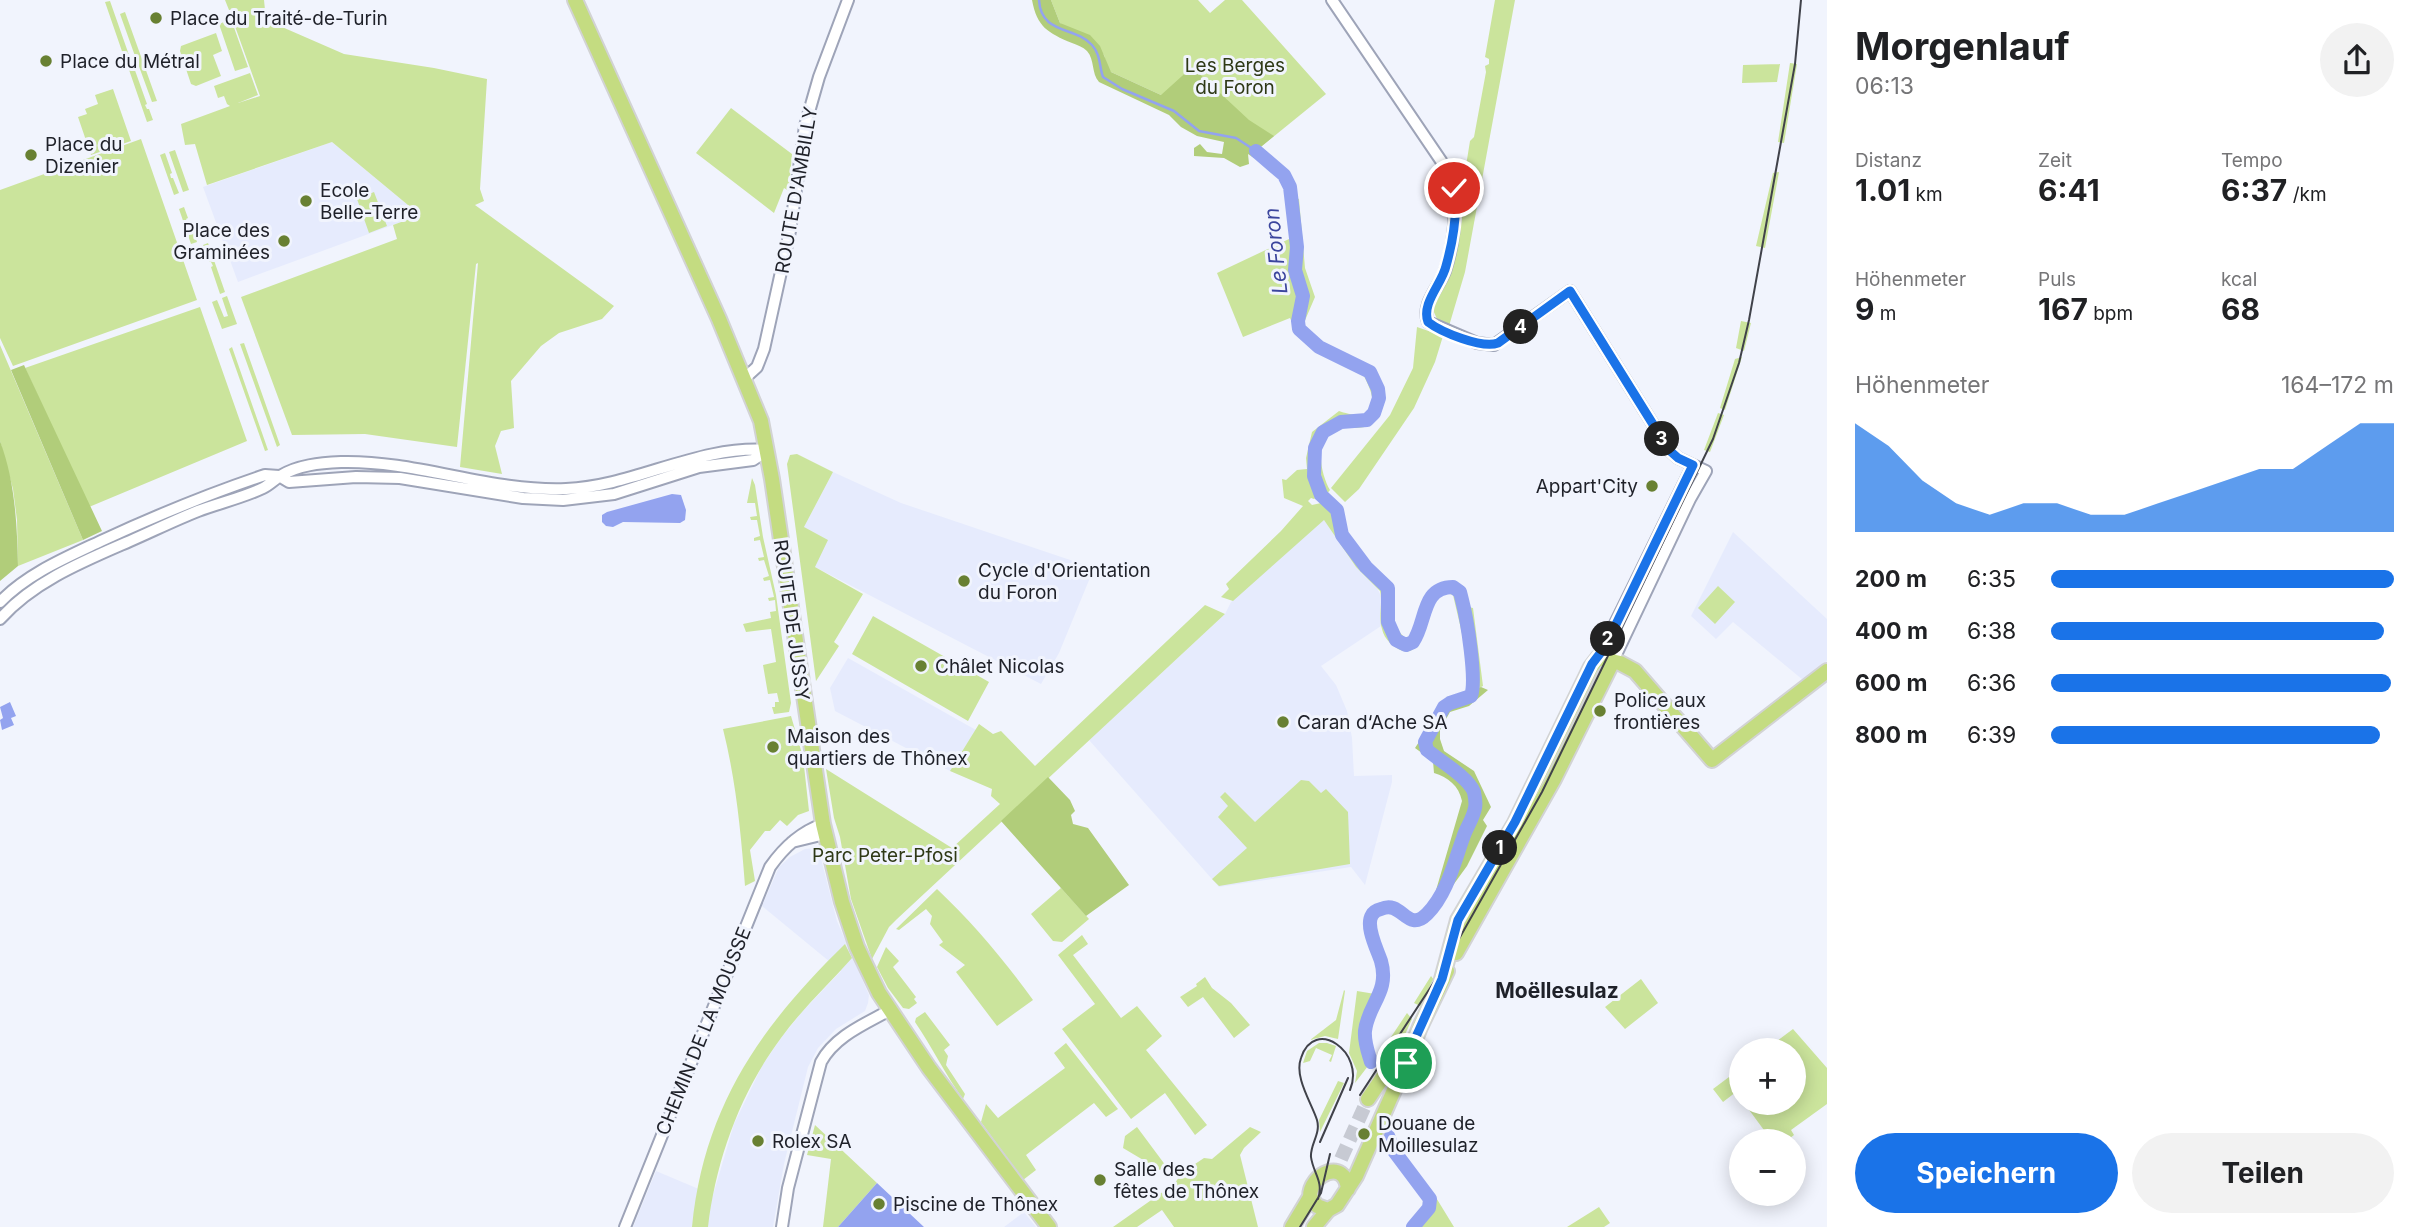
<!DOCTYPE html>
<html lang="de">
<meta charset="utf-8">
<style>
body{margin:0;font-family:Inter,sans-serif;background:#f2f2f2;color:#202124;height:100vh;display:flex;flex-direction:column;font-size:26px;white-space:nowrap}
*{box-sizing:border-box;margin:0}
p{font-size:23px;color:#757577}
.icon{flex:none;width:38px;height:38px;fill:none;stroke:currentColor;stroke-width:2;stroke-linecap:round;stroke-linejoin:round}
.map{position:relative;flex:1;overflow:hidden}
.sheet{display:flex;flex-direction:column;background:#fff;width:595px}
.sheet>*{flex:none}
.tools{position:absolute;left:1729px;top:1038px;display:grid;gap:14px}
.tools a{display:grid;place-items:center;width:77px;height:77px;border-radius:50%;background:#fff;box-shadow:0 4px 18px #0003;font-size:35px}
.pin{position:absolute;display:grid;place-items:center;width:60px;height:60px;color:#fff;margin:-30px;border:4px solid #fff;border-radius:50%;box-shadow:0 2px 7px #0007}
.km{position:absolute;width:35px;height:35px;margin:-18px;border-radius:50%;background:#222;color:#fff;font-size:19px;line-height:35px;text-align:center}
.round{display:grid;place-items:center;flex:none;width:74px;height:74px;border-radius:37px;background:#f2f2f2}
.summary{display:flex;align-items:center;justify-content:space-between;height:119px;padding:0 28px}
h1{font-size:38px;font-weight:700;line-height:52px}
.stats{display:grid;grid-template-columns:repeat(3,1fr);gap:10px;height:119px;padding:7px 28px}
.stats div{display:grid;align-content:center}
.stats b{font-size:30px;font-weight:700}
.stats small{font-size:19px;font-weight:400}
.stats p{font-size:19px}
.chart{height:196px;padding:14px 28px}
.chart p{display:flex;justify-content:space-between}
.chart svg{width:100%;height:126px;margin-top:7px;fill:#1a73e8;opacity:.7}
.button{display:flex;gap:14px;margin-top:auto;padding:14px 28px}
.button a{flex:1;height:80px;border-radius:42px;background:#1a73e8;color:#fff;font-size:28px;font-weight:700;line-height:80px;text-align:center}
.button a+a{background:#f2f2f2;color:#202124}
ul{padding:0 28px;list-style:none;font-size:23px}
li{display:grid;grid-template-columns:112px 84px 1fr;align-items:center;height:52px}
li i{height:18px;border-radius:9px;background:#1a73e8}
main{display:flex;flex:1;min-height:0}
.map>svg:first-child{display:block}
</style>
<main>
<div class="map">
<svg width="1827" height="1227" viewBox="0 0 1827 1227">
<rect width="100%" height="100%" fill="#f1f4fd"/>
<path fill="#e6ebfd" d="M332,142L420,215L238,282L203,187Z
M833,472L901,503L1094,568L1059,653L1041,684L815,567L804,527Z
M1323,518L1356,567L1376,586L1381,596V626L1321,666L1336,685L1347,711L1352,738L1354,776L1392,775V782L1365,885L1351,867L1219,887L1089,740L1225,614L1231,602Z
M1733,532L1827,619V661L1803,680L1733,622L1716,639L1691,616Z
M848,658L976,730L950,771L835,711L830,688Z
M814,848L819,851L837,921L869,995L868,1003L865,1011L836,1029L818,1048L808,1067L784,1164L773,1227H633L656,1171L713,1195L734,1124L762,1066L781,1038L802,1012L841,971L762,906L779,867L790,857L805,849Z
M1024,1212L1036,1227H1004Z"/>
<path fill="#cbe49c" d="M225,0H264L266,20L344,54L434,68L487,79L480,189L484,201L475,205L614,306L602,319L559,333L541,346L511,381L514,428L501,431L495,446L502,474L460,467L478,263L476,264L457,447L365,434L292,435L241,297L397,239L393,225L420,215L332,142L207,185L195,144L185,145L181,124L230,106L227,104L224,96L218,98L214,86L250,73L258,95L238,103L260,96L232,18H236L233,10H229Z
M1051,0H1198L1210,13L1225,0H1242L1326,94L1257,150L1161,95L1111,72L1108,70L1104,55L1060,23Z
M1495,0H1515L1465,272L1449,326L1437,319L1433,310L1437,300L1435,298L1447,277L1458,186L1465,172L1470,141L1474,137L1486,72L1485,66L1489,64V59L1485,57Z
M110,1L130,58L125,60L105,2Z
M125,12L157,101L152,102L137,61L139,59L135,56L120,14Z
M231,19L248,67L235,71L219,24Z
M216,33L222,51L213,55L221,76L196,86L191,84L180,51L181,46Z
M132,62L147,104L145,105L147,109H149L153,120L147,122L127,64Z
M1790,63L1797,64L1784,143L1778,142Z
M1780,64L1777,82L1742,83L1743,65Z
M113,89L131,141L91,155L78,117L87,114L85,109L98,104L95,95Z
M731,108L792,154L789,191L784,188L774,213L696,153Z
M141,139L197,300L13,366L0,338V190Z
M175,150L189,190L183,192L169,152Z
M165,153L172,173L170,174L171,178H173L179,193L174,195L160,155Z
M1779,172L1765,248L1756,246L1773,173Z
M1290,176L1293,180L1296,198L1299,199L1305,268L1315,297L1303,325L1307,294L1300,279L1298,267L1300,248Z
M374,192L387,226L369,233L357,199Z
M184,207L188,218L186,219L188,223L190,222L197,242L191,244L179,209Z
M1289,239H1292C1292,249 1290,261 1292,272C1293,283 1301,291 1300,303C1299,314 1293,318 1297,329C1310,356 1346,355 1366,373C1378,383 1378,405 1368,417C1357,421 1345,416 1334,421C1308,432 1305,474 1319,496L1314,499L1311,498L1308,501L1312,505L1321,503L1328,509L1330,507C1337,515 1335,524 1339,533C1349,556 1371,571 1386,589C1388,609 1379,645 1408,647C1428,639 1427,575 1454,591C1464,596 1471,678 1471,692H1469L1464,642L1453,595C1447,593 1443,593 1438,598C1425,610 1425,674 1390,643C1386,639 1383,634 1382,629C1378,617 1383,603 1380,591L1356,567L1324,520L1233,601L1221,597L1229,589L1226,584L1281,531L1303,506L1284,498L1282,479L1286,480L1297,470L1307,469L1306,458L1312,432L1339,411C1345,413 1355,416 1362,415C1384,410 1366,380 1360,369C1332,357 1302,350 1290,318L1243,337L1217,273Z
M208,243L225,292L220,294L211,267L213,266L211,262H209L203,245Z
M227,296L237,324L222,329L212,302L217,300L224,317L228,316L222,298Z
M200,307L247,441L89,507L25,368Z
M1741,321L1751,323L1744,351L1736,348Z
M1417,327L1443,336L1435,362L1414,408L1359,489L1345,502L1331,488L1390,415L1413,368Z
M244,343L280,445L277,447L240,344Z
M0,345L83,540L18,566L17,520L13,489L0,441Z
M232,347L268,450L265,451L229,349Z
M1742,357L1725,410L1720,408L1735,359Z
M1718,413L1724,415L1710,452L1704,450Z
M1374,420L1375,421C1363,432 1351,426 1337,429C1312,436 1321,475 1330,490L1325,496C1313,478 1310,434 1336,426C1350,422 1362,430 1374,420Z
M797,454L833,472L804,527L828,540L815,567L863,594L834,642L839,646L816,681L787,464L790,455Z
M752,478L755,485L763,537L776,595L791,703L789,712L774,714L772,707H775V702H779L777,693L768,694L763,665L776,662L771,629L746,632L743,624L771,618L770,612L776,611L775,600L769,601L768,598L774,597L770,580L764,581L763,578L769,576L764,560L759,561L758,558L764,557L760,540L754,541V538L760,536L757,520H751L750,517L757,516L755,503H747Z
M1689,480L1694,482L1615,646L1610,643Z
M1718,586L1735,602L1715,624L1698,608Z
M1205,605L1225,614L897,919L889,927L872,959L851,899L840,837L834,818L826,769L952,848L1000,804L991,796L992,789L950,771L979,724L993,734L1001,731L1035,766Z
M1468,607L1473,608L1483,686L1477,689Z
M1391,615L1394,616L1395,627L1404,637H1409L1418,621L1420,622L1412,640L1402,642C1393,636 1391,625 1391,615Z
M873,616L989,682L968,721L852,654Z
M791,716L803,757L809,811L798,815L787,826L780,820L770,831H765L750,850L755,881L745,886C741,833 736,781 723,729Z
M1301,780L1309,781L1321,793L1326,789L1348,812L1350,864L1219,886L1212,879L1247,848L1218,817L1228,806L1220,797L1225,792L1255,822Z
M1061,888L1089,919L1062,942L1053,941L1031,914Z
M937,889C973,923 1004,960 1033,1000L997,1026L956,972L965,965L939,945L943,942L930,924L932,916L926,909L899,930L896,929Z
M1082,935L1088,944L1073,955L1121,1018L1137,1006L1162,1036L1146,1050L1207,1125L1195,1135L1165,1093L1131,1119L1062,1029L1095,1004L1058,955Z
M845,944L852,958C828,985 802,1009 781,1038C740,1093 716,1160 708,1227H692C704,1106 761,1026 845,944Z
M886,947L899,961L893,967L916,997L914,999L917,1003L909,1009L903,1008L888,988L877,967Z
M1431,976L1434,980L1422,1007L1414,1003Z
M1205,977L1212,988L1231,1003L1250,1025L1234,1038L1203,997L1188,1007L1180,997L1197,986L1196,984Z
M1641,979L1658,1003L1625,1029L1605,1007Z
M1344,990L1345,991L1338,1039L1325,1036L1310,1040L1336,1020Z
M1357,991L1375,994L1362,1031L1368,1066L1355,1083L1357,1071L1349,1053Z
M925,1012L950,1045L944,1050L948,1056L946,1065L965,1094L963,1099C945,1074 932,1047 915,1022L916,1018Z
M1407,1013L1412,1019L1403,1039L1391,1037Z
M1793,1029L1827,1068V1104L1791,1130L1794,1135L1786,1141H1772L1744,1103L1794,1102V1050H1765Z
M1066,1043L1118,1109L1106,1117L1094,1103L1026,1155L1036,1170L1023,1180L981,1122L986,1104L998,1118L1065,1068L1054,1053Z
M1319,1043H1327L1336,1046L1331,1062L1329,1061L1332,1055L1316,1048L1310,1061L1303,1063L1307,1051Z
M1388,1043L1398,1051L1380,1070L1378,1058Z
M1741,1068V1098L1736,1092L1723,1102L1713,1089Z
M1338,1081L1344,1083L1320,1132L1319,1120Z
M815,1125L877,1183L838,1227H823L831,1159L807,1155Z
M1137,1127L1166,1166L1160,1170L1123,1148L1125,1136Z
M1250,1127L1261,1132L1244,1148L1240,1155L1258,1227H1174L1162,1210L1137,1227H1113L1174,1184L1183,1172L1204,1158L1212,1159Z
M1432,1191L1454,1227H1420L1433,1206Z
M1599,1207L1610,1223L1604,1227H1567Z"/>
<path fill="#b1cd7a" d="M1032,0H1051L1060,23L1090,35L1100,46L1111,72L1161,95L1192,67L1249,120L1274,136L1257,150L1254,158L1248,154L1249,164L1240,167L1224,158L1194,156V148L1200,144L1207,152L1222,154L1224,142L1197,136L1181,127L1169,115L1099,82C1091,73 1095,60 1087,51C1083,47 1077,45 1072,43C1048,33 1037,27 1032,0Z
M24,365L102,531L83,540L11,370Z
M0,441C15,481 17,523 18,566L0,581Z
M1481,687L1488,690L1469,706L1450,712L1440,730V739L1444,751L1474,771L1491,807L1483,820L1487,826L1467,866L1438,906L1432,904L1462,801C1459,786 1448,777 1434,773L1433,761L1415,748L1447,699Z
M1048,777L1070,800L1075,811L1071,815L1073,824L1088,828L1129,885L1086,916L1001,821Z"/>
<path fill="#93a3ef" d="M672,494L681,495L686,510L685,520L680,523L623,522L613,527L606,526L602,522V515L607,512Z
M10,702L16,716L11,718L14,725L2,730L0,720L3,718L0,707Z
M877,1183L924,1227H838Z"/>
<g fill="none" stroke-linecap="round" stroke-linejoin="round">
<path stroke="#93a3ef" stroke-width="2.5" d="M1039,0C1041,35 1075,26 1092,45C1101,55 1099,66 1103,77L1122,89L1174,111L1199,131L1236,138L1256,151"/>
<path stroke="#93a3ef" stroke-width="14" d="M1256,151L1284,175L1290,187L1297,247L1295,270L1303,296L1298,321L1299,329L1319,347L1370,372L1378,389L1379,398L1374,413L1367,420L1341,422L1323,432L1315,448L1314,476L1321,495L1337,510L1342,535L1366,567L1388,588V622L1396,640L1406,645L1413,642C1427,622 1421,587 1453,587L1460,592L1462,600C1467,619 1477,680 1471,696L1450,703L1444,707L1425,742L1427,750C1440,761 1468,777 1474,792C1475,797 1476,804 1475,808C1473,819 1466,828 1463,838C1454,863 1447,894 1427,914C1407,934 1402,899 1381,909C1377,910 1374,911 1372,915C1365,926 1377,949 1381,961C1390,992 1368,1004 1365,1031C1364,1042 1368,1052 1371,1062
M1385,1128L1394,1151L1430,1199L1429,1208L1413,1227"/>
<path stroke="#c7cad3" stroke-width="14" stroke-dasharray="14 7" stroke-linecap="butt" d="M1341,1159L1368,1099"/>
<g stroke="#9ea4b8" stroke-width="14">
<path id="minor" d="M1332,0L1452,177C1457,208 1455,240 1445,271C1439,287 1421,304 1428,322L1477,343L1494,345L1570,291L1669,450L1678,458L1706,471L1690,499L1613,661
M745,378L757,367L764,349L790,231L805,126L819,77L848,0
M0,602C27,574 65,558 101,541C155,516 208,494 265,475L279,476L289,482L356,477L400,478L523,498L563,500L614,494L699,467L753,460L768,450
M0,619C34,581 84,561 130,541C153,531 175,520 198,511C219,503 242,498 263,488C269,485 274,480 280,476C298,465 320,463 341,462C417,460 490,492 566,489C636,486 697,445 768,450
M1598,658L1693,465
M792,842L825,834
M625,1227L770,867C784,847 800,832 823,824
M782,1227L788,1188L821,1062C835,1036 865,1024 890,1010"/>
</g>
<g stroke="#d2d3d4" stroke-width="18">
<path id="major" d="M575,0L719,319L761,421L772,479L823,824L842,902L857,947L879,993L929,1068L1049,1227
M1456,953L1554,779L1613,661
M1442,979L1458,920L1515,823L1591,667L1598,658L1620,663L1635,671L1712,760L1827,671
M1368,1099L1383,1077L1407,1051
M1328,1210L1317,1206L1310,1197C1310,1173 1345,1158 1348,1189
M1292,1227L1310,1197
M1314,1227L1328,1210L1337,1205L1356,1176L1406,1063L1420,1027L1447,971"/>
</g>
<use href="#minor" stroke="#fff" stroke-width="10"/>
<use href="#major" stroke="#c4dc81" stroke-width="14"/>
<path stroke="#40424a" stroke-width="2" d="M1360,1095L1438,976L1542,792L1713,439L1739,363L1749,320L1795,64L1801,0
M1320,1142L1348,1078
M1318,1199C1324,1181 1313,1173 1311,1157C1310,1144 1321,1134 1317,1120C1311,1102 1294,1077 1301,1058C1314,1016 1366,1052 1350,1090
M1300,1227L1321,1193L1330,1154"/>
</g>
<g fill="none" stroke-linecap="round" stroke-linejoin="round">
<g stroke="#fff" stroke-width="14">
<path id="route" d="M1406,1063L1411,1048L1442,979L1458,920L1515,822L1592,664L1605,647L1693,465L1678,458L1669,450L1570,291L1498,343C1482,349 1441,332 1428,322C1421,303 1442,284 1446,266C1453,241 1458,213 1454,188"/>
</g>
<use href="#route" stroke="#1a73e8" stroke-width="9"/>
</g>
<g fill="#688032" stroke="#f1f4fd" stroke-width="2.5">
<circle cx="156" cy="18" r="7"/>
<circle cx="46" cy="61" r="7"/>
<circle cx="31" cy="155" r="7"/>
<circle cx="306" cy="201" r="7"/>
<circle cx="284" cy="241" r="7"/>
<circle cx="1652" cy="486" r="7"/>
<circle cx="964" cy="581" r="7"/>
<circle cx="921" cy="666" r="7"/>
<circle cx="1600" cy="711" r="7"/>
<circle cx="1283" cy="722" r="7"/>
<circle cx="773" cy="747" r="7"/>
<circle cx="1364" cy="1134" r="7"/>
<circle cx="758" cy="1141" r="7"/>
<circle cx="1100" cy="1180" r="7"/>
<circle cx="879" cy="1204" r="7"/>
</g>
<g text-anchor="middle" stroke-width="6" stroke-linejoin="round" paint-order="stroke">
<g font-size="19" fill="#1f2129" stroke="#f1f4fd" text-anchor="start">
<text x="170" y="25">Place du Traité-de-Turin</text>
<text x="60" y="68">Place du Métral</text>
<text x="45" y="151">Place du<tspan x="45" dy="22">Dizenier</tspan></text>
<text x="320" y="197">Ecole<tspan x="320" dy="22">Belle-Terre</tspan></text>
<text x="270" y="237" text-anchor="end">Place des<tspan x="270" dy="22">Graminées</tspan></text>
<text x="1638" y="493" text-anchor="end">Appart'City</text>
<text x="978" y="577">Cycle d'Orientation<tspan x="978" dy="22">du Foron</tspan></text>
<text x="935" y="673">Châlet Nicolas</text>
<text x="1614" y="707">Police aux<tspan x="1614" dy="22">frontières</tspan></text>
<text x="1297" y="729">Caran d‘Ache SA</text>
<text x="787" y="743">Maison des<tspan x="787" dy="22">quartiers de Thônex</tspan></text>
<text x="1378" y="1130">Douane de<tspan x="1378" dy="22">Moillesulaz</tspan></text>
<text x="772" y="1148">Rolex SA</text>
<text x="1114" y="1176">Salle des<tspan x="1114" dy="22">fêtes de Thônex</tspan></text>
<text x="893" y="1211">Piscine de Thônex</text>
</g>
<g font-size="19" fill="#2e3916" stroke="#f1f4fd">
<text x="1235" y="72">Les Berges<tspan x="1235" dy="22">du Foron</tspan></text>
<text x="885" y="862">Parc Peter-Pfosi</text>
</g>
<g font-size="19" fill="#1f2129" stroke="#f1f4fd">
<text transform="translate(796 190) rotate(-80)" y="7">ROUTE D'AMBILLY</text>
<text transform="translate(792 620) rotate(82)" y="7">ROUTE DE JUSSY</text>
<text transform="translate(703 1031) rotate(-68)" y="7">CHEMIN DE LA MOUSSE</text>
</g>
<g font-size="21" font-style="italic" fill="#3b459d" stroke="#f1f4fd">
<text transform="translate(1276 251) rotate(-96)" y="7">Le Foron</text>
</g>
<g font-size="21" font-weight="bold" fill="#1f2129" stroke="#f1f4fd">
<text x="1557" y="998">Moëllesulaz</text>
</g>
</g>
</svg>
<div class="tools">
<a>+</a>
<a>−</a>
</div>
<div class="pin" style="left:1406px;top:1063px;background:#1e9e55"><svg class="icon" aria-label="arrive" viewBox="0 0 24 24"><path d="M6 21V4h12l-3 4 3 4H6"/></svg></div>
<div class="pin" style="left:1454px;top:188px;background:#d93025"><svg class="icon" aria-label="check" viewBox="0 0 24 24"><path d="M5 12l5 5 9-10"/></svg></div>
<b class="km" style="left:1500px;top:848px">1</b>
<b class="km" style="left:1608px;top:639px">2</b>
<b class="km" style="left:1662px;top:439px">3</b>
<b class="km" style="left:1521px;top:327px">4</b>
</div>
<section class="sheet">
<div class="summary"><div><h1>Morgenlauf</h1><p>06:13</p></div><a class="round"><svg class="icon" aria-label="share" viewBox="0 0 24 24"><path d="M12 15V3M7 8l5-5 5 5M5 13v7h14v-7"/></svg></a></div>
<div class="stats">
<div><p>Distanz</p><b>1.01<small> km</small></b></div>
<div><p>Zeit</p><b>6:41</b></div>
<div><p>Tempo</p><b>6:37<small> /km</small></b></div>
</div>
<div class="stats">
<div><p>Höhenmeter</p><b>9<small> m</small></b></div>
<div><p>Puls</p><b>167<small> bpm</small></b></div>
<div><p>kcal</p><b>68</b></div>
</div>
<div class="chart"><p><span>Höhenmeter</span>164–172 m</p>
<svg viewBox="0 0 160 44" preserveAspectRatio="none"><path d="M0 44V6L10 14L20 26L30 34L40 38L50 34L60 34L70 38L80 38L90 34L100 30L110 26L120 22L130 22L140 14L150 6L160 6V44z"/></svg>
</div>
<ul>
<li><b>200 m</b>6:35<i style="width:100%"></i></li>
<li><b>400 m</b>6:38<i style="width:97%"></i></li>
<li><b>600 m</b>6:36<i style="width:99%"></i></li>
<li><b>800 m</b>6:39<i style="width:96%"></i></li>
</ul>
<div class="button"><a>Speichern</a><a>Teilen</a></div>
</section>
</main>
